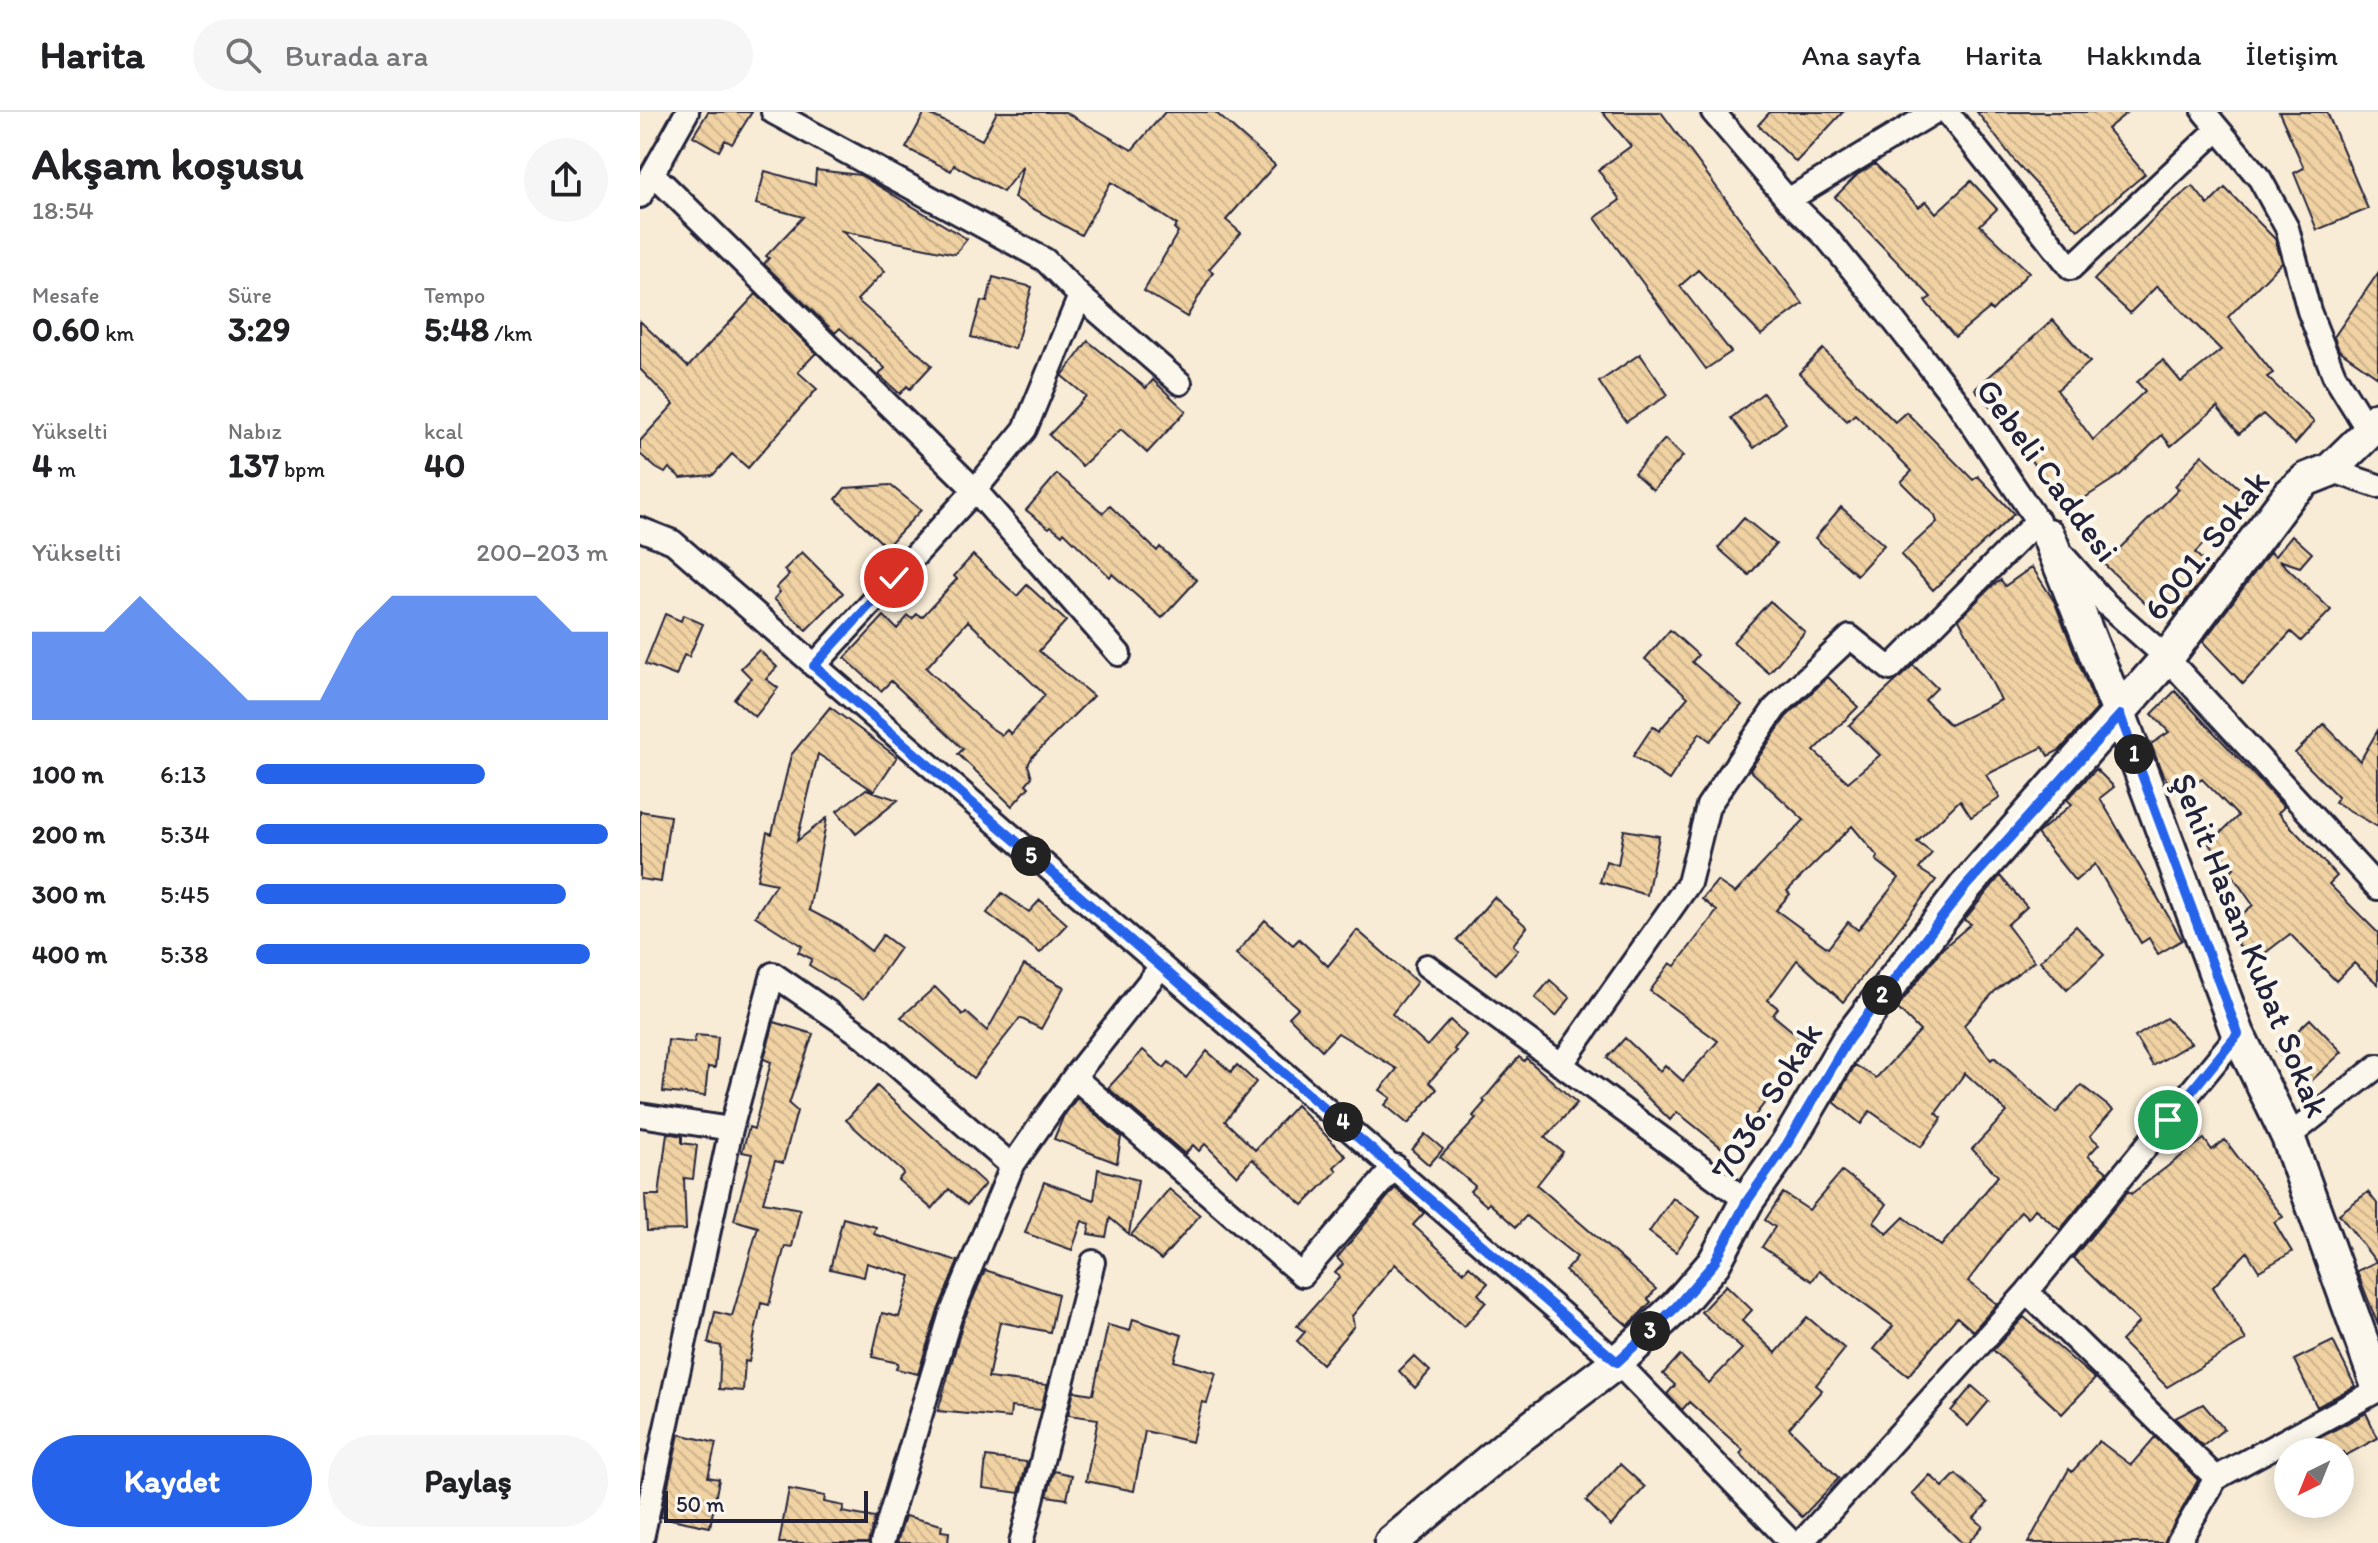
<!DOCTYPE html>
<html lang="tr">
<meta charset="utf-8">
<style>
body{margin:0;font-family:Itim,sans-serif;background:#f6f6f6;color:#202124;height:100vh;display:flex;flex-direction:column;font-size:30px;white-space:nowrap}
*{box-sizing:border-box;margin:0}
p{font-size:26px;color:#757577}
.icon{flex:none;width:44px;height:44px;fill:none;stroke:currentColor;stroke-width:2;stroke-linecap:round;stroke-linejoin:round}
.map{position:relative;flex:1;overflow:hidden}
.sheet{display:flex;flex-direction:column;background:#fff;width:640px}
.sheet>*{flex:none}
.needle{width:52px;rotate:223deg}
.tools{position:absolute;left:1634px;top:1326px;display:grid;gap:16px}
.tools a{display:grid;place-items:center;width:80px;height:80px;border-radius:50%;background:#fff;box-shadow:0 4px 20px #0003;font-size:40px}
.scale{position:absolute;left:24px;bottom:20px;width:204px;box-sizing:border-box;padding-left:8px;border:4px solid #22223b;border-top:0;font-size:22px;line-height:28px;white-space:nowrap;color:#22223b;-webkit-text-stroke:6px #fbf7ec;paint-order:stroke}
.pin{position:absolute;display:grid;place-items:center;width:68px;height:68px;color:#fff;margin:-34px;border:4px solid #fff;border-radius:50%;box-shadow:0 2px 8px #0007}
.km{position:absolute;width:40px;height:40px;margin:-20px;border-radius:50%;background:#222;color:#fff;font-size:22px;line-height:40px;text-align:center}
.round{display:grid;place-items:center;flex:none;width:84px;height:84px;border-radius:42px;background:#f6f6f6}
.overview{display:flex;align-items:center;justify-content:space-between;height:136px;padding:0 32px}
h1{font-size:44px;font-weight:800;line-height:60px}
.figures{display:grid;grid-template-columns:repeat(3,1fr);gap:12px;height:136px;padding:8px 32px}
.figures div{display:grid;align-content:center}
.figures b{font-size:34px;font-weight:800}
.figures small{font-size:22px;font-weight:400}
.figures p{font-size:22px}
.chart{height:224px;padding:16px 32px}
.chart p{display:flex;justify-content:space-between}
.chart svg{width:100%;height:144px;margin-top:8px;fill:#2563eb;opacity:.7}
.action{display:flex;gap:16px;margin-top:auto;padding:16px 32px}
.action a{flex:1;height:92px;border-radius:48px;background:#2563eb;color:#fff;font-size:32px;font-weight:800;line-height:92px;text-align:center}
.action a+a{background:#f6f6f6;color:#202124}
ul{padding:0 32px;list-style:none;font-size:26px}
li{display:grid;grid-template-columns:128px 96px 1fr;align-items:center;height:60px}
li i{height:20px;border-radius:10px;background:#2563eb}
header{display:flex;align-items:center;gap:48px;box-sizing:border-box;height:112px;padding:0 40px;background:#fff;border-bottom:2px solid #e0e0e0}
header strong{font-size:38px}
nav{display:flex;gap:44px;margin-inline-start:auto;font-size:28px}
.search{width:560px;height:72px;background:#f6f6f6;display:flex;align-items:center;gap:20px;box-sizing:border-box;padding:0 28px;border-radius:44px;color:#757577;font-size:30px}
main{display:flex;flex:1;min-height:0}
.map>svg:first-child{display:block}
</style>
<header>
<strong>Harita</strong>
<div class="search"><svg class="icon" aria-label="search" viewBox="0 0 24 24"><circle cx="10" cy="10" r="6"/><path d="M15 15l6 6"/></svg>Burada ara</div>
<nav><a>Ana sayfa</a><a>Harita</a><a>Hakkında</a><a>İletişim</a></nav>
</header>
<main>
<section class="sheet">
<div class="overview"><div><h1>Akşam koşusu</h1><p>18:54</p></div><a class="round"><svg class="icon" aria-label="share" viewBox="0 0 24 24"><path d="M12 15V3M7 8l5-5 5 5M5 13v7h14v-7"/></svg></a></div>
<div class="figures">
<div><p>Mesafe</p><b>0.60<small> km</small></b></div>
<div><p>Süre</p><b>3:29</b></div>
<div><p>Tempo</p><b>5:48<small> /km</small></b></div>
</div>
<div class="figures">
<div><p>Yükselti</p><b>4<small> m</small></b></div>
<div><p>Nabız</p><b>137<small> bpm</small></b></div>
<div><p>kcal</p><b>40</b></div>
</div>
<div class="chart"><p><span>Yükselti</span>200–203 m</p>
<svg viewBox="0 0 160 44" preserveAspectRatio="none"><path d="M0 44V17L10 17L20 17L30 6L40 17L50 27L60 38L70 38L80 38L90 17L100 6L110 6L120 6L130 6L140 6L150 17L160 17V44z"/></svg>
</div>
<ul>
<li><b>100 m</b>6:13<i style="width:65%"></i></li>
<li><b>200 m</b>5:34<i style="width:100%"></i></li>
<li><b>300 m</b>5:45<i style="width:88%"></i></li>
<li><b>400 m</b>5:38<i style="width:95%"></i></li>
</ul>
<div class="action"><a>Kaydet</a><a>Paylaş</a></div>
</section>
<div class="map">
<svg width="1738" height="1431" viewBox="0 0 1738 1431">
<defs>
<pattern id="building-back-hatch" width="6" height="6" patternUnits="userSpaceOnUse" patternTransform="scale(2)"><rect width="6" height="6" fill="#f0d2a3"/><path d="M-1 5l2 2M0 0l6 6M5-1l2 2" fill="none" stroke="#ceb48d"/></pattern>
</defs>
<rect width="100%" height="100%" fill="#f8ecd6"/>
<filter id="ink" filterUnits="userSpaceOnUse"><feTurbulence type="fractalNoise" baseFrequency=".0125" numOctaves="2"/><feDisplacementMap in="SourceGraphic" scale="16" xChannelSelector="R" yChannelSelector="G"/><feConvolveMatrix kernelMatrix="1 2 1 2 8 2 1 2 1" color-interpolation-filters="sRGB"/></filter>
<g filter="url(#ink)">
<path fill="url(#building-back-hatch)" stroke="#22223b" stroke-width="2" fill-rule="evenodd" d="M68,0H112L92,32L85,28L79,39L53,24Z
M285,0L342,28L357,0H425L492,38L525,0H575L635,53L586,108L601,121L569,157L573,160L547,205L504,179L538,120L534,116L537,113L471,70L441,123L374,86L383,54L363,80L314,53L311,59L266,36Z
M962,0H1021L1163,192L1121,223L1058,158L1040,174L1091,240L1066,257L955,106L980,88L958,58L991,34Z
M1130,0H1203L1156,50L1118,13Z
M1337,0H1488L1467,17L1505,62L1438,118L1374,48Z
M1639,0H1687L1728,97L1677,118L1654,61L1664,56Z
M1235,52L1279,95L1286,89L1296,101L1331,69L1357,97L1340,113L1389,160L1352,199L1350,196L1315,225L1285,189L1291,185L1195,85L1217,63Z
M176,58L220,63L327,127L315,142L202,119L245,159L217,188L292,253L270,277L267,274L260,282L239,263L245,256L200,216L195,221L124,152L129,146L126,144L163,105L116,92L125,59L175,73Z
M1553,74L1568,93L1585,76L1635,127L1642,150L1588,205L1633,261L1627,265L1674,310L1655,332L1623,302L1599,322L1577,295L1531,334L1522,323L1480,363L1426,398L1363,309L1335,277L1413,208L1450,250L1417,278L1453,328L1505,279L1497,270L1523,248L1541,270L1581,238L1517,174L1490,201L1454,168L1522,98Z
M1738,161V265L1699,238L1694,225Z
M353,165L392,175L375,237L331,225L341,189L347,190Z
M116,182L176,241L158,260L177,277L108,356L92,342L73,363L41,366L29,356L25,361L16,356L0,342V329L34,292L0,257V209L48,255Z
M448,229L506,276L513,268L546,299L507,341L481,317L442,354L409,323L446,284L422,264Z
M1183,237L1255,310L1266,300L1333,368L1338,364L1374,402L1293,478L1261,443L1297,410L1295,404L1261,370L1272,359L1215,302L1207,309L1159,261Z
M1000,242L1028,283L986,310L959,270Z
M1123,281L1146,311L1114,336L1091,306Z
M1025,327L1043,344L1013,378L994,361Z
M1562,343L1607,383L1555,441L1571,456L1535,503L1524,492L1515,501L1464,452L1539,377L1535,374Z
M417,362L463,401L470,394L517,439L520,435L557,468L522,506L472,462L470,465L424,420L422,423L411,414L409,416L386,398Z
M250,373L281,398L246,435L196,387L205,376Z
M1201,395L1244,433L1217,463L1175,426Z
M1104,406L1136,432L1109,463L1078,436Z
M1652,423L1672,441L1660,455L1639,448L1691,498L1661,529L1651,520L1603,572L1563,530L1630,440L1635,444Z
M162,440L203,481L166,518L134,487L140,480L136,476L149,463L144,458Z
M333,443L377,484L387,473L426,509L399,539L453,584L392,645L388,653L392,665L386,672L389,675L372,694L318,642L323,637L251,569L241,579L205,546L244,504L257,517L268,504L272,507L277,502L282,505L317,467L314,464ZM328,509L405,583L371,622L367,618L362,623L348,614L286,556Z
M1392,455L1414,489L1457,597L1420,638L1408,644L1403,635L1346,663L1360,686L1331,705L1320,688L1277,730L1292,741L1279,757L1296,768L1203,890L1157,848L1128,888L1138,896L1133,903L1169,933L1087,1040L1037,1000L1030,1008L967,946L985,926L1020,959L1025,953L1043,969L1078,929L1010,879L1030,851L1035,854L1077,799L1062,787L1077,769L1095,781L1164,708L1110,658L1146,605L1188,565L1218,595L1174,639L1208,670L1240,643L1209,613L1273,553L1297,576L1285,588L1310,613L1361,588L1319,507L1351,475L1361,468L1365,474ZM1212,714L1238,745L1236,748L1259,766L1218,818L1208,810L1188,836L1136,798L1150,782L1147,779Z
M1130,489L1165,520L1129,561L1093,530Z
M25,502L41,509L43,503L63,512L49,545L44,543L36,564L5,552Z
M1030,518L1058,543L1052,550L1102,593L1070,629L1060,621L1029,668L993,644L1013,614L1019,619L1048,585L1005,547Z
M119,538L137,555L126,567L138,576L115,605L94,587L111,566L101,556Z
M1535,579L1644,695L1638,701L1697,764L1689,772L1738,821V872L1714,851L1696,869L1650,822L1612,851L1589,820L1594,816L1590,812L1613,793L1590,760L1594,756L1569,732L1598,704L1562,667L1544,680H1535L1522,661L1511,632L1529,620L1512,602Z
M190,595L257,645L234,679L178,642L157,729L187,706L169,798L200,814L231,839L243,823L260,836L224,887L169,853L172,847L158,840L162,834L115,804L136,772L117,768L127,720L132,722L151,643Z
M1684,612L1720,649L1738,618V715L1695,690L1698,685L1655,641Z
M1456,657L1474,675L1460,686L1542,828L1518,842L1509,826L1501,831L1455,752L1435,769L1397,722L1432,692L1427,688Z
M226,677L258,688L216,722L197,699Z
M0,699L30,704L21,770L0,767Z
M984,718L1019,724L1007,783L960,770L966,749L978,753Z
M1360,764L1387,795L1367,813L1394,849L1355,879L1324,913L1351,948L1354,945L1416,1001L1441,973L1473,998L1450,1024L1459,1032L1448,1044L1467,1060L1420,1118L1395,1097L1388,1106L1381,1099L1328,1169L1357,1192L1333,1219L1317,1205L1268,1264L1234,1237L1253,1214L1179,1159L1172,1169L1122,1135L1135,1115L1125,1108L1143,1081L1169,1098L1202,1059L1247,1092L1234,1110L1247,1122L1264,1105L1301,1134L1358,1064L1332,1037L1367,1000L1325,961L1296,1001L1302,1006L1281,1035L1230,999L1221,1012L1194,990L1215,953L1236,966L1280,919L1257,896L1303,836L1331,812L1324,808Z
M362,781L389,800L400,788L427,812L400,841L347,801Z
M854,785L887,815L873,833L878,838L856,862L817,828Z
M625,808L653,833L659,827L688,854L717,818L777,870L752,902L787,934L810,908L826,923L814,937L817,939L789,970L797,977L768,1012L745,993L751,986L740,978L757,957L698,921L682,938L649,905L658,896L596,842Z
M1436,814L1464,843L1427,878L1400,849Z
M384,853L424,875L401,917L380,906L333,966L261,905L295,875L323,903L326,900L347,919Z
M910,868L930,886L916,904L895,886Z
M1526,906L1551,931L1513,954L1495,925Z
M1670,907L1702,940L1668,972L1636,939Z
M134,910L173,922L149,992L157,999L143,1051L135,1049L123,1090L160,1097L152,1135L145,1134L129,1193L121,1191L109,1250L105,1249L103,1279L79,1277L81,1234L68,1231L75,1200L92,1204L118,1115L94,1108L112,1042L102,1040L109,1015L114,1017L131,950L124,947Z
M55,923L78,925L75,956L68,955L65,984L23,980L28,928L54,931Z
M503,938L524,956L529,950L546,966L567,939L591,960L597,953L616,970L585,1009L615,1038L656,993L706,1044L694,1055L697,1059L663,1093L612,1047L597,1064L565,1032L559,1039L553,1033L545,1042L468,976Z
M879,945L884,949L886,946L937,991L905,1026L923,1040L897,1073L1016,1177L1008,1187L1011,1190L988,1214L925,1159L937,1145L886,1104L876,1115L849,1091L847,1094L830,1079L835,1074L800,1045L836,1007L833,1004L845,990L843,988Z
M237,974L345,1072L327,1093L309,1077L292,1097L258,1068L264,1061L206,1008Z
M437,986L481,1025L477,1051L414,1027L423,1005Z
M27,1021L42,1024V1031L57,1033L53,1067L44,1066L46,1118L7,1119L5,1083H19Z
M785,1022L803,1037L789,1053L772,1038Z
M1564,1027L1572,1038L1585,1028L1643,1105L1634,1110L1652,1140L1619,1159L1607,1140L1573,1175L1606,1228L1527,1275L1481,1229L1499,1210L1433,1146L1488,1079L1491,1082Z
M458,1057L498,1068L489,1122L470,1106L466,1125L448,1122L450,1112L442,1109L432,1138L385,1121L404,1070L454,1088Z
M755,1076L784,1101L773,1113L824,1160L829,1154L848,1171L838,1182L846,1190L824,1215L755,1152L712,1204L714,1214L682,1252L657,1229L665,1220L657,1214L700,1165L695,1161L703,1152L697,1146Z
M529,1077L560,1103L521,1148L491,1123Z
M1728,1080L1738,1093V1213L1717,1159L1736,1150L1699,1102Z
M1033,1086L1060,1105L1036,1140L1009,1120Z
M203,1106L236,1115L234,1122L318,1149L297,1201L278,1262L256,1257L258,1251L232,1245L242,1201L259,1205L271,1164L227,1151L224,1165L190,1157Z
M345,1158L418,1182L410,1220L360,1210L348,1266L407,1273L401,1298L371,1295L370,1306L298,1299L323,1210Z
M1086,1173L1112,1198L1102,1209L1136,1241L1167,1205L1205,1237L1176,1273L1182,1278L1149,1316L1199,1366L1162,1405L1100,1342L1103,1338L1049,1290L1042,1298L1027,1282L1035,1273L1023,1262L1040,1243L1069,1271L1102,1237L1061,1200Z
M1384,1205L1455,1267L1422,1302L1353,1238Z
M493,1207L542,1223L534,1249L576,1261L567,1291L562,1290L552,1330L505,1319L494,1379L446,1369L458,1307L428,1303L434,1279L453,1282L468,1213L490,1219Z
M1693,1229L1715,1274L1677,1295L1654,1248Z
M774,1244L790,1259L775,1276L759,1259Z
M1332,1274L1349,1289L1328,1314L1311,1299Z
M1563,1292L1584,1317L1563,1334L1535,1306Z
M1726,1301L1738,1326L1705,1344L1703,1340H1653Z
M39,1322L76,1331L68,1365L79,1367L70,1415L21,1405Z
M1515,1325L1558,1368L1524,1431H1388L1429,1357L1432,1360L1459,1329L1491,1353Z
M346,1345L387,1350L379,1381L343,1376Z
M980,1352L1005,1375L971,1414L946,1389Z
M414,1359L432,1363L427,1387L407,1384Z
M1316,1362L1348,1391L1334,1406L1343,1414L1328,1431H1322L1272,1382L1290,1363L1303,1375Z
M149,1377L185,1384L184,1390L204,1394L202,1400L235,1406L228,1431H139Z
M265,1404L302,1413L301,1419L309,1420L308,1431H257Z"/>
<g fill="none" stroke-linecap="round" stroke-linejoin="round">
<g stroke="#22223b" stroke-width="28">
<path id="street" d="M133,0L405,148L440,184L385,317L335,378L174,554
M1073,0L1148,88L1187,126L1254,209L1316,288L1412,431L1465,491L1527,546L1738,776
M1307,0L1431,156L1577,18
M1564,0L1620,67L1647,116L1669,199L1694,263L1729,320
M13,62L335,378L479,542
M0,84L47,0
M1148,88L1294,0
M440,184L540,271
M1690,358L1738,374
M0,417L33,430L977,1250L1152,1431
M787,854L1107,1089
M921,953L1049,771L1068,694L1135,596L1210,525L1250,557L1398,408
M434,965L662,1163L755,1054
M0,1003L91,1017
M1648,1025L1738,954
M1387,1180L1576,1366
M1,1431L91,1017L133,862L223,924L372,1054
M242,1431L310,1205L372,1054L434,965L520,856
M381,1431L453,1150
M1161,1431L1387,1180L1598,922
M1538,1431L1576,1366L1738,1278"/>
</g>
<g stroke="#22223b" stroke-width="38">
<path id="secondary" d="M1408,423L1480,603L1598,922L1648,1025L1738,1274
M751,1431L867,1334L977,1250L1036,1195L1074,1151L1107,1089L1147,1032L1208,928L1326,774L1527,546L1649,383L1667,367L1690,358L1729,320L1738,306"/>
</g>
<use href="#street" stroke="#fbf7ec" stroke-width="22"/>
<use href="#secondary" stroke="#fbf7ec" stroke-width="32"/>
</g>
</g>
<g fill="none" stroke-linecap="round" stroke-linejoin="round" filter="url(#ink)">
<g stroke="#fff" stroke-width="16">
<path id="route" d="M254,466L174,554L977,1250L1036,1195L1074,1151L1107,1089L1147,1032L1208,928L1326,774L1480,603L1598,922L1528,1008"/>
</g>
<use href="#route" stroke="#2563eb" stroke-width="10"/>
</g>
<g text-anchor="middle" stroke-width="8" stroke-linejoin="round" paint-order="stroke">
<g font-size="34" fill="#22223b" stroke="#fbf7ec">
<text transform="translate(1408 358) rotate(54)" y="12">Gebeli Caddesi</text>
<text transform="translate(1566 433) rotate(-52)" y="12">6001. Sokak</text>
<text transform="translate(1611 833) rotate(68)" y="12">Şehit Hasan Kubat Sokak</text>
<text transform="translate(1126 989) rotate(-58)" y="12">7036. Sokak</text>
</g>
</g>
</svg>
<div class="tools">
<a><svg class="needle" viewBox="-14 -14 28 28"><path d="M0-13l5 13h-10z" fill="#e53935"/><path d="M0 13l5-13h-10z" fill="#757577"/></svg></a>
</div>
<div class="scale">50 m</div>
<div class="pin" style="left:1528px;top:1008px;background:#1e9e55"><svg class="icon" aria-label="arrive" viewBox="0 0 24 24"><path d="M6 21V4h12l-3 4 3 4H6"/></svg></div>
<div class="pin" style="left:254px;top:466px;background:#d93025"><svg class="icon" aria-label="check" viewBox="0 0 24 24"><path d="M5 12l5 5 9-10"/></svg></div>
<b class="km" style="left:1494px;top:642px">1</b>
<b class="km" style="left:1242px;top:883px">2</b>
<b class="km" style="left:1010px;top:1219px">3</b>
<b class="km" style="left:703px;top:1010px">4</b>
<b class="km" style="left:391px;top:744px">5</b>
</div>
</main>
